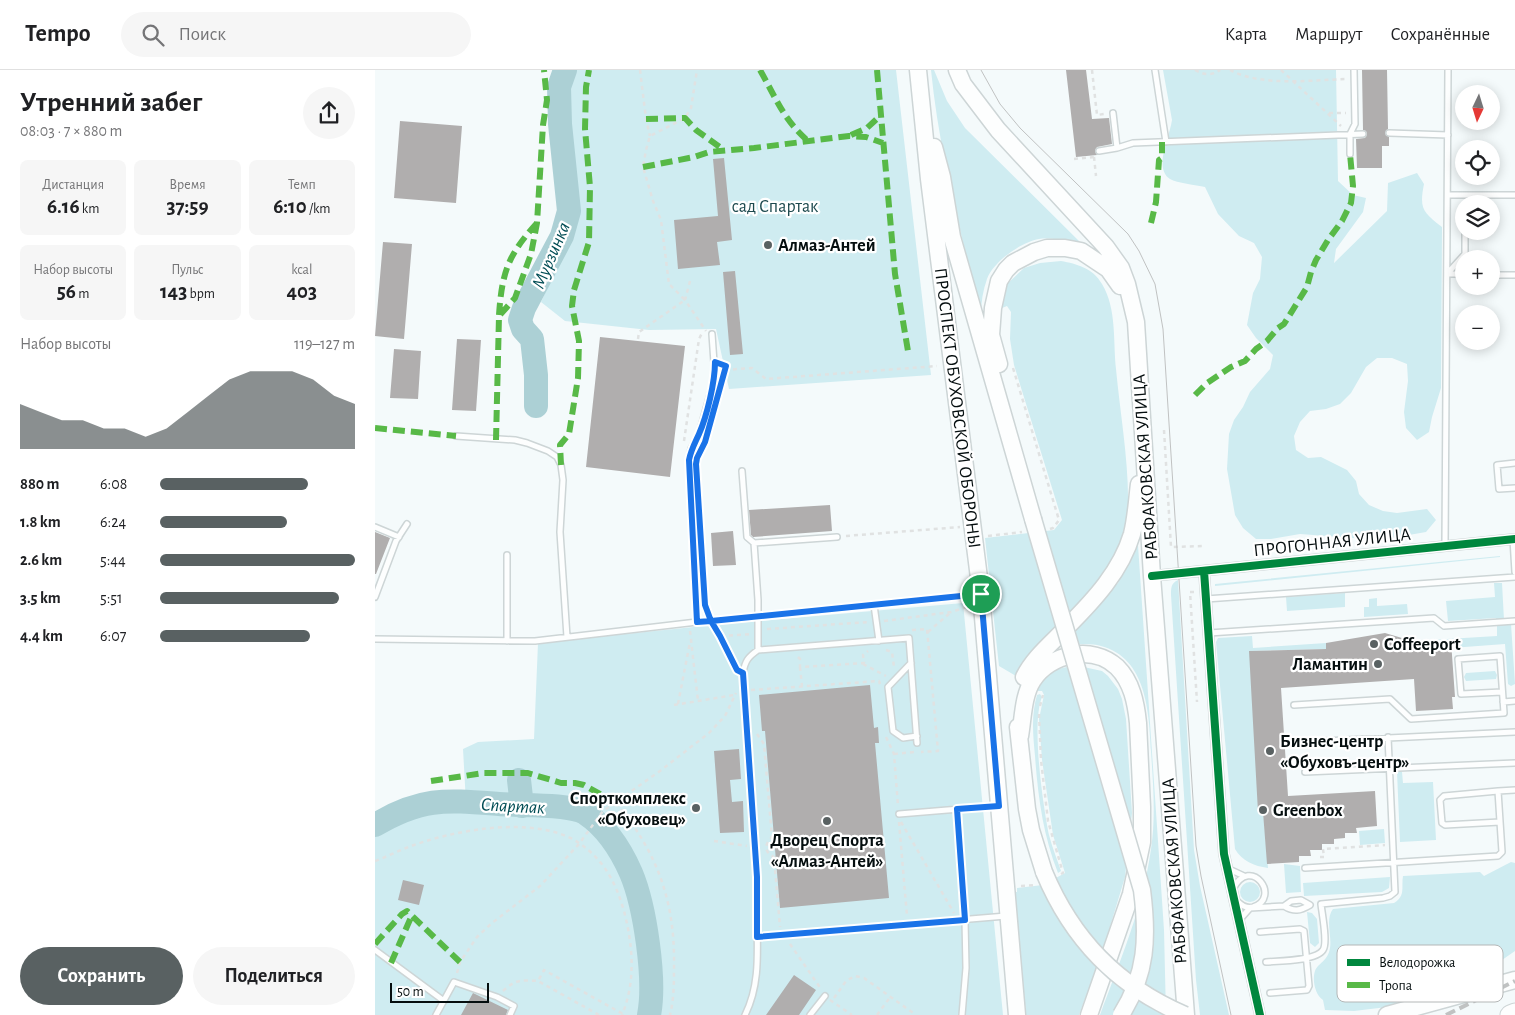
<!DOCTYPE html>
<html lang="ru">
<meta charset="utf-8">
<style>
body{margin:0;font-family:"Alegreya Sans",sans-serif;background:#f6f6f6;color:#202124;height:100vh;display:flex;flex-direction:column;font-size:19px;white-space:nowrap}
*{box-sizing:border-box;margin:0}
p{font-size:16px;color:#757577}
.icon{flex:none;width:28px;height:28px;fill:none;stroke:currentColor;stroke-width:2;stroke-linecap:round;stroke-linejoin:round}
.map{position:relative;flex:1;overflow:hidden}
.panel{display:flex;flex-direction:column;background:#fff;width:375px}
.panel>*{flex:none}
.needle{width:32px;rotate:184deg}
.controls{position:absolute;left:1080px;top:15px;display:grid;gap:10px}
.controls a{display:grid;place-items:center;width:45px;height:45px;border-radius:50%;background:#fff;box-shadow:0 2px 12px #0003;font-size:25px}
.scale{position:absolute;left:15px;bottom:12px;width:99px;box-sizing:border-box;padding-left:5px;border:2px solid #050e0f;border-top:0;font-size:14px;line-height:18px;white-space:nowrap;color:#050e0f;-webkit-text-stroke:4px #fff;paint-order:stroke}
.pin{position:absolute;display:grid;place-items:center;width:42px;height:42px;color:#fff;margin:-21px;border:2px solid #fff;border-radius:50%;box-shadow:0 1px 5px #0007}
.round{display:grid;place-items:center;flex:none;width:52px;height:52px;border-radius:26px;background:#f6f6f6}
.head{display:flex;align-items:center;justify-content:space-between;height:85px;padding:0 20px}
h1{font-size:28px;font-weight:600;line-height:38px}
.metrics{display:grid;grid-template-columns:repeat(3,1fr);gap:8px;height:85px;padding:5px 20px}
.metrics div{display:grid;align-content:center;border-radius:8px;background:#f6f6f6;text-align:center}
.metrics b{font-size:21px;font-weight:600}
.metrics small{font-size:14px;font-weight:400}
.metrics p{font-size:14px}
.chart{height:140px;padding:10px 20px}
.chart p{display:flex;justify-content:space-between}
.chart svg{width:100%;height:90px;margin-top:5px;fill:#596162;opacity:.7}
.primary-button{display:flex;gap:10px;margin-top:auto;padding:10px 20px}
.primary-button a{flex:1;height:58px;border-radius:30px;background:#596162;color:#fff;font-size:20px;font-weight:600;line-height:58px;text-align:center}
.primary-button a+a{background:#f6f6f6;color:#202124}
ul{padding:0 20px;list-style:none;font-size:16px}
li{display:grid;grid-template-columns:80px 60px 1fr;align-items:center;height:38px}
li i{height:12px;border-radius:6px;background:#596162}
header{display:flex;align-items:center;gap:30px;box-sizing:border-box;height:70px;padding:0 25px;background:#fff;border-bottom:1px solid #e0e0e0}
header strong{font-size:24px}
nav{display:flex;gap:28px;margin-inline-start:auto;font-size:18px}
.search{width:350px;height:45px;background:#f6f6f6;display:flex;align-items:center;gap:12px;box-sizing:border-box;padding:0 18px;border-radius:28px;color:#757577;font-size:19px}
main{display:flex;flex:1;min-height:0}
.map>svg:first-child{display:block}
</style>
<header>
<strong>Tempo</strong>
<div class="search"><svg class="icon" aria-label="search" viewBox="0 0 24 24"><circle cx="10" cy="10" r="6"/><path d="M15 15l6 6"/></svg>Поиск</div>
<nav><a>Карта</a><a>Маршрут</a><a>Сохранённые</a></nav>
</header>
<main>
<section class="panel">
<div class="head"><div><h1>Утренний забег</h1><p>08:03 · 7 × 880 m</p></div><a class="round"><svg class="icon" aria-label="share" viewBox="0 0 24 24"><path d="M12 15V3M7 8l5-5 5 5M5 13v7h14v-7"/></svg></a></div>
<div class="metrics">
<div><p>Дистанция</p><b>6.16<small> km</small></b></div>
<div><p>Время</p><b>37:59</b></div>
<div><p>Темп</p><b>6:10<small> /km</small></b></div>
</div>
<div class="metrics">
<div><p>Набор высоты</p><b>56<small> m</small></b></div>
<div><p>Пульс</p><b>143<small> bpm</small></b></div>
<div><p>kcal</p><b>403</b></div>
</div>
<div class="chart"><p><span>Набор высоты</span>119–127 m</p>
<svg viewBox="0 0 160 44" preserveAspectRatio="none"><path d="M0 44V22L10 26L20 30L30 30L40 34L50 34L60 38L70 34L80 26L90 18L100 10L110 6L120 6L130 6L140 10L150 18L160 22V44z"/></svg>
</div>
<ul>
<li><b>880 m</b>6:08<i style="width:76%"></i></li>
<li><b>1.8 km</b>6:24<i style="width:65%"></i></li>
<li><b>2.6 km</b>5:44<i style="width:100%"></i></li>
<li><b>3.5 km</b>5:51<i style="width:92%"></i></li>
<li><b>4.4 km</b>6:07<i style="width:77%"></i></li>
</ul>
<div class="primary-button"><a>Сохранить</a><a>Поделиться</a></div>
</section>
<div class="map">
<svg width="1140" height="945" viewBox="0 0 1140 945">
<rect width="100%" height="100%" fill="#f4fafb"/>
<path fill="#cfecf1" d="M196,0H521L556,305L354,319L341,259L274,260L190,251L166,232L198,162L201,147V116L194,82L189,19Z
M556,0H559L572,31L590,58L707,174C694,172 677,167 664,169C646,172 618,192 612,209C608,220 606,232 606,244C586,164 564,82 556,0Z
M788,0H961L963,111L978,125L991,128L988,142L961,179L959,193L1012,141L1013,113L1042,103L1049,114C1044,139 1048,142 1067,157L1066,318L1057,347L1054,362L1042,370L1031,358L1029,342L1033,311L1032,294L1017,288H1002L991,297L976,323L965,334L951,339L935,341L925,352L919,366L921,380L933,388L946,387L972,400L981,411L984,424L994,435L1008,441L1022,443L1052,439L1061,450L1051,462L1005,470L925,464L896,469H881L868,458L860,445L852,399L854,364L859,350L868,337L875,322L895,299L898,285L881,268L872,255L878,223L885,209L887,187L879,173L864,166L843,144L830,117C821,115 802,113 795,109C778,98 795,66 797,50Z
M686,191C702,194 718,198 727,214C742,239 738,272 741,299C745,342 754,393 753,435C752,447 751,462 746,473C725,526 672,558 641,606L624,596L610,468L679,460L687,450L639,295L635,269L636,242L632,236L627,238L622,249L632,214L649,198L665,193Z
M763,475L789,860L791,945H725C745,891 768,837 776,779C781,746 778,713 776,681C774,643 772,588 726,576C714,573 700,575 688,575L687,573L743,513Z
M1125,486V487L840,516V514Z
M803,510L819,780L825,816L854,945H825L821,910L796,525C796,518 796,513 803,510Z
M1119,513H1127L1129,550H1121V548L1073,551L1071,531L1120,527Z
M970,523V537L912,541L911,527Z
M1002,528V536L1032,534L1033,544L989,547V537H994V529Z
M588,533L628,945H0V755L31,739L47,734L91,733L88,679L103,672L159,669L163,573L338,555Z
M1136,554L1140,614L1136,616L1133,614L1130,574L1076,578V571L1039,573V571L1122,566V555Z
M877,566L878,578L951,573V579L875,581L893,798C879,796 867,791 860,779L841,572L843,568Z
M704,596L727,601L733,606L743,619L747,629L751,649L757,743L750,807L728,880L704,945H651L640,822H642V818L668,815L690,803L678,765L667,690L664,649L669,625L667,621H661C674,601 681,597 704,596Z
M1120,601L1122,605L1121,609L1091,611L1089,607L1091,603Z
M665,624L667,627C656,654 668,735 674,765C677,777 682,789 686,801L683,803C668,765 663,727 660,686C658,665 656,645 662,625Z
M1022,702H1027L1028,713L1058,712L1061,770L1025,772Z
M1009,759L1010,773L985,775L984,761Z
M1136,792L1140,793V881L1114,899L1098,906L1035,926L1012,937L979,941L950,940L948,930C940,925 937,910 940,901C943,893 953,891 955,878C957,866 950,849 958,839L1019,833C1031,826 1026,817 1028,806L1105,802L1109,806Z
M909,794L925,796L926,822L911,823Z
M1015,807L1014,818L1007,822L929,826L928,813Z
M865 822a10 10 0 1 1 20 0a10 10 0 1 1-20 0Z
M932,842L937,843L942,849L944,873L940,877L935,873Z"/>
<g fill="none" stroke-linecap="round" stroke-linejoin="round">
<path stroke="#acd0d5" stroke-width="24" d="M161,336V305L157,269L148,259L145,250L149,238L187,166L194,141L185,54L184,17L190,0
M144,710L147,736
M0,755C47,727 71,730 124,734C145,736 193,733 210,743C231,757 246,780 256,803C270,836 281,910 274,945"/>
</g>
<path fill="#b0aeae" d="M691,0H711L717,49L734,48L737,74L722,77L720,81L722,85L701,87Z
M987,0H1012L1013,59L1010,63L1014,67V76H1007V98H982L981,69L990,68L992,64L991,61L988,60Z
M25,51L87,56L81,133L19,128Z
M349,88L357,170L342,172L345,195L303,199L299,150L343,146L338,89Z
M8,172L37,174L29,269L0,266Z
M360,201L368,284L355,285L348,202Z
M225,267L310,276L295,407L211,397Z
M82,269L106,270L101,341L77,340Z
M19,279L46,281L43,329L15,328Z
M455,435L457,461L378,467L376,465L374,440Z
M358,461L361,495L338,496L336,463Z
M0,462L15,468L1,504H0Z
M1010,563L1044,573L1076,571L1080,627H1077L1078,639L1041,641L1039,609L906,618L913,726L1000,721L1002,756L981,758L982,763H970V768L959,769V774H947V780H935L936,786H924V792L892,794L888,742H883L874,581L951,579V573Z
M495,615L499,658L503,657L504,673H500L514,828L405,838L390,661H387L384,625Z
M364,679L366,709L355,710L357,732L368,731L369,762L345,763L339,681Z
M28,810L49,815L44,835L23,830Z
M419,905L441,920L424,945H391Z
M98,923L133,940L131,945H86Z"/>
<g fill="none" stroke-linecap="round" stroke-linejoin="round">
<g stroke="#cdd5d6" stroke-width="8">
<path id="service" d="M780,0L791,72
M738,43L742,78
M1014,63L1073,65
M724,81L742,78L758,73L988,64
M975,84V64L980,54L979,0
M1073,125H1140
M1072,204L1090,184V161
M1072,204H1089
M1116,205H1140
M81,366L140,370L152,373L173,381L182,387L186,395L188,410L185,462L192,567
M1140,393L1122,395L1124,419L1140,418
M367,401L372,467L379,473L383,530V580
M0,457L24,467
M1138,469L1140,502
M379,473L462,467
M1070,476L1073,0
M0,527L21,471L32,454
M831,529L1140,507
M499,535L504,571
M322,552L314,390L316,379L324,364L340,307L337,264
M834,563L1059,548L1069,556L1140,551
M0,569L160,571L322,552L603,525
M132,571V485
M536,593L513,617L518,661L528,668L542,666
M1128,632L1140,631
M919,635L1015,629L1036,649L1129,643L1125,586L1083,589L1086,624L1127,622
M928,672L1140,662
M930,702L1140,693
M1123,721L1069,726L1065,730L1067,753L1070,755L1125,752
M582,739L590,850L591,898L587,945
M524,744L621,736
M930,798L1123,786L1127,782L1123,721L1140,720
M854,799L869,806
M858,819C876,784 907,828 878,837C871,839 866,835 861,830
M926,830L935,835C925,841 919,842 909,836L916,831Z
M866,850L867,847L875,838L909,836
M885,862L925,859L929,861L934,916L932,920L895,923
M382,867L631,846
M0,880L69,931
M891,892C903,891 941,891 948,880C953,873 947,844 946,834L1008,828L1015,826L1020,822L1013,667
M61,945L79,912L122,927L139,936L135,945
M370,945C386,913 382,879 382,844C381,763 374,683 368,603C370,591 373,587 383,580L534,568L542,673
M435,945L450,926"/>
</g>
<g stroke="#cdd5d6" stroke-width="12">
<path id="minor" d="M829,501L849,784L885,945
M777,506L1140,469"/>
</g>
<g stroke="#cdd5d6" stroke-width="19">
<path id="primary" d="M543,0L554,109L606,524L642,945
M582,0L588,14L623,60L731,177L746,198L752,214L761,252L777,506L811,945
M559,77L567,107L577,167L658,449
M624,294L616,265L618,238L624,211L631,200L638,193L659,182L672,178H690L706,181L733,199L745,216
M649,607C659,587 677,573 692,557C719,530 746,501 757,464C761,448 762,430 764,414
M643,657L652,739L656,760L669,802
M645,666C648,649 648,625 658,610C675,584 717,574 742,597C757,612 761,633 763,653L767,737V772L756,824L714,945
M1012,945L1140,910"/>
</g>
<g stroke="#cdd5d6" stroke-width="21">
<path id="motorway" d="M1135,945L1140,943"/>
</g>
<path stroke="#e0e2e2" stroke-width="2.5" stroke-dasharray="4 4" stroke-linecap="butt" d="M265,0L271,49L275,66
M717,0L722,45L729,44
M820,0C829,5 837,6 845,0
M855,0C887,17 936,10 972,9
M906,0L966,56
M954,43H971
M719,87L721,106
M699,89L719,87
M315,211L310,230L331,261
M263,269L264,262L310,230L294,214L286,150L278,131L268,97L271,80L275,66L310,48L316,38L322,0
M638,298L684,450L678,458L675,459
M350,300L377,298L391,309L562,296
M789,360L796,477L827,476
M309,371L324,269L327,263
M471,466L585,457
M613,466L647,462
M819,522H815L822,632
M509,551L576,542L592,537
M340,558L360,597
M392,559L494,552
M537,560L552,559L563,681L546,682
M315,561L323,631
M553,562L575,543
M346,566L376,564
M511,580L517,582L519,597
M423,587L425,589V597L489,593L488,585L493,581
M488,594L511,606
M425,597L427,616
M376,620L504,611L505,614
M303,634L315,572
M299,635L359,625
M665,636L668,625
M664,644L666,690L673,751L688,803L686,804
M382,664L389,674L397,767C389,775 389,782 399,787L405,857
M511,667L519,684L523,736
M519,684L540,682
M241,733C282,782 300,831 299,895C299,912 299,929 295,945
M524,752L532,846
M526,752L579,843
M339,771L372,776
M945,787H949L948,779L1010,775
M0,791C11,787 21,782 31,778C77,760 161,744 204,773C229,790 241,813 249,841C258,876 261,911 247,945
M646,816L660,815
M415,874L446,919
M82,903L85,892L102,867L117,853L165,816L204,774L228,741L285,701L334,663L350,646L361,623
M128,921C141,909 146,910 163,911
M459,928L471,911L480,906L489,908L541,945
M455,930L477,945
M224,945L163,911L169,900L248,944
M502,945L516,926"/>
<use href="#service" stroke="#fdfefe" stroke-width="5"/>
<use href="#minor" stroke="#fdfefe" stroke-width="10"/>
<use href="#primary" stroke="#fdfefe" stroke-width="16"/>
<use href="#motorway" stroke="#fdfefe" stroke-width="19"/>
<path stroke="#c0c2c2" stroke-width="1" d="M606,0L625,34L645,58L753,164L764,181L780,214L788,259L821,776L826,806L856,945"/>
<path stroke="#c0c2c2" stroke-width="4" stroke-dasharray="10 5" stroke-linecap="butt" d="M1071,945L1140,911"/>
<g stroke="#cdd5d6" stroke-width="19" stroke-linecap="butt">
<path id="primary-bridge" d="M658,449L767,820C773,867 772,904 746,945
M669,802C697,869 742,916 810,945"/>
</g>
<use href="#primary-bridge" stroke="#fdfefe" stroke-width="16"/>
<path stroke="#58b947" stroke-width="6" stroke-dasharray="12 6" stroke-linecap="butt" d="M385,0C401,28 408,49 433,71
M502,0L520,204L533,281
M271,49L310,48L321,60L349,80
M476,65L492,58L506,45
M268,97L319,87L334,82L379,78L474,66L491,67L508,73
M776,153L781,132L784,90L787,88V72
M124,245C127,202 133,185 162,153
M820,325L832,313L856,297L870,291L881,279L892,271L903,258L909,254L932,217L936,202L941,190L953,170L967,151L976,133L978,116L975,84
M0,358L81,366
M121,370L124,246L140,228L156,184L162,153L168,55L172,30L169,0
M186,395L185,375L194,364L203,308L204,271L197,236L199,220L214,172L215,117L210,59L211,17L214,0
M56,711L109,703H153L186,713H200L209,715L241,733
M0,874L27,844L32,841L85,892
M16,893L37,845"/>
<g stroke="#fff" stroke-width="11">
<path id="cycleway" d="M829,501L849,784L885,945
M777,506L1140,469"/>
</g>
<use href="#cycleway" stroke="#00873e" stroke-width="8"/>
</g>
<g fill="none" stroke-linecap="round" stroke-linejoin="round">
<g stroke="#fff" stroke-width="10">
<path id="route" d="M606,524L336,551L330,535L321,394L322,388L330,372L351,296L340,292C340,312 332,346 324,364C320,373 316,380 314,390L322,552L336,551L345,566L362,600L368,603L382,807V867L590,850L582,739L624,736L606,524"/>
</g>
<use href="#route" stroke="#1a73e8" stroke-width="6"/>
</g>
<g fill="#596162" stroke="#fff" stroke-width="2">
<circle cx="393" cy="175" r="5"/>
<circle cx="999" cy="574" r="5"/>
<circle cx="1003" cy="594" r="5"/>
<circle cx="895" cy="681" r="5"/>
<circle cx="321" cy="738" r="5"/>
<circle cx="888" cy="740" r="5"/>
<circle cx="452" cy="751" r="5"/>
</g>
<g text-anchor="middle" stroke-width="4.5" stroke-linejoin="round" paint-order="stroke">
<g font-size="18" fill="#1c494e" stroke="#fff">
<text x="400" y="142">сад Спартак</text>
</g>
<g font-size="18" font-weight="bold" fill="#050e0f" stroke="#fff" text-anchor="start">
<text x="403" y="181">Алмаз-Антей</text>
<text x="1009" y="580">Coffeeport</text>
<text x="993" y="600" text-anchor="end">Ламантин</text>
<text x="905" y="677">Бизнес-центр<tspan x="905" dy="21">«Обуховъ-центр»</tspan></text>
<text x="311" y="734" text-anchor="end">Спорткомплекс<tspan x="311" dy="21">«Обуховец»</tspan></text>
<text x="898" y="746">Greenbox</text>
<text x="452" y="776" text-anchor="middle">Дворец Спорта<tspan x="452" dy="21">«Алмаз-Антей»</tspan></text>
</g>
<g font-size="18" fill="#050e0f" stroke="#fff">
<text transform="translate(583 338) rotate(83)" y="6">ПРОСПЕКТ ОБУХОВСКОЙ ОБОРОНЫ</text>
<text transform="translate(770 397) rotate(-94)" y="6">РАБФАКОВСКАЯ УЛИЦА</text>
<text transform="translate(957 472) rotate(-6)" y="6">ПРОГОННАЯ УЛИЦА</text>
<text transform="translate(799 801) rotate(-94)" y="6">РАБФАКОВСКАЯ УЛИЦА</text>
</g>
<g font-size="19" font-style="italic" fill="#004c54" stroke="#fff">
<text transform="translate(175 185) rotate(-67)" y="7">Мурзинка</text>
<text transform="translate(138 735) rotate(3)" y="7">Спартак</text>
</g>
</g>
<rect x="962" y="875" width="166" height="57" rx="8" fill="#fff" stroke="#b4b7b7" stroke-width="1"/>
<rect x="972" y="889" width="23" height="7" fill="#00873e"/>
<rect x="972" y="912" width="23" height="6" fill="#58b947"/>
<g font-size="14" fill="#050e0f">
<text x="1004" y="897">Велодорожка</text>
<text x="1004" y="920">Тропа</text>
</g>
</svg>
<div class="controls">
<a><svg class="needle" viewBox="-14 -14 28 28"><path d="M0-13l5 13h-10z" fill="#e53935"/><path d="M0 13l5-13h-10z" fill="#757577"/></svg></a>
<a><svg class="icon" aria-label="locate" viewBox="0 0 24 24"><circle cx="12" cy="12" r="6"/><path d="M12 2v4M12 18v4M2 12h4M18 12h4"/></svg></a>
<a><svg class="icon" aria-label="layers" viewBox="0 0 24 24"><path d="M12 4l9 5-9 5-9-5zM3 14l9 5 9-5"/></svg></a>
<a>+</a>
<a>−</a>
</div>
<div class="scale">50 m</div>
<div class="pin" style="left:606px;top:524px;background:#1e9e55"><svg class="icon" aria-label="arrive" viewBox="0 0 24 24"><path d="M6 21V4h12l-3 4 3 4H6"/></svg></div>
</div>
</main>
